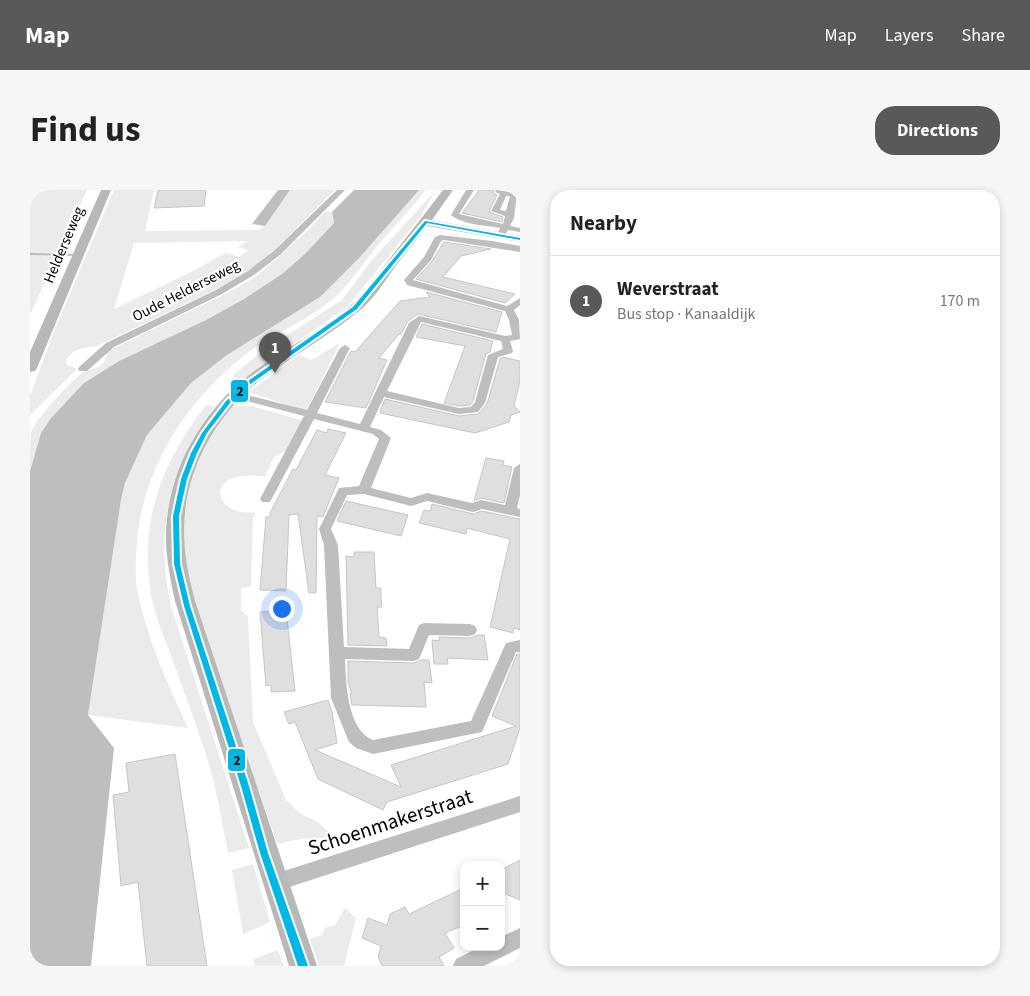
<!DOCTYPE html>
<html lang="en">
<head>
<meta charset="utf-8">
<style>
	body { margin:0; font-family:"Source Sans 3",sans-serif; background:#f6f6f6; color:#222 }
	.controls { position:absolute; right:15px; bottom:15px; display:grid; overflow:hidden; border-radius:10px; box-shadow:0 2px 8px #0003 }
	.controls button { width:45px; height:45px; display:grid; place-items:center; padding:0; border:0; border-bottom:1px solid #e0e0e0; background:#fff; color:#222; font:25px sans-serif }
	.you { position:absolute; left:251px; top:418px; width:18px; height:18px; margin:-12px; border:4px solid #fff; border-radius:50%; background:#1a73e8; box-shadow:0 0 0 8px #1a73e833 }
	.badge { display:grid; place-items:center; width:32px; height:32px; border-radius:50%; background:#595959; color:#fff; font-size:16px; font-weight:700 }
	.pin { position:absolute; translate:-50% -41px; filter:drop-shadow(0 1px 2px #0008) }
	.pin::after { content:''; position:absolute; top:26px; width:18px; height:15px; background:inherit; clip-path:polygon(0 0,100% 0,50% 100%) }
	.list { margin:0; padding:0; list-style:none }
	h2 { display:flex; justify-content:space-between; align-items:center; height:65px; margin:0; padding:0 20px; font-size:21px }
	h2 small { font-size:16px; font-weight:400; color:#767676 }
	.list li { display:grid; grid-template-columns:32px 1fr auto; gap:15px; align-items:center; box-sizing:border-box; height:90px; padding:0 20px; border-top:1px solid #e0e0e0 }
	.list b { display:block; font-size:19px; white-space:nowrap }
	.list p { margin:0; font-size:16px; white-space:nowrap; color:#767676 }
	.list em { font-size:16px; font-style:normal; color:#767676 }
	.map { position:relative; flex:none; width:490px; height:776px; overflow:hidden; border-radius:20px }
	header { display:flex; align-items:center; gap:30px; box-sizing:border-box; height:70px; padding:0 25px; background:#595959; color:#fff }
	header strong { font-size:24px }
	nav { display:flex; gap:28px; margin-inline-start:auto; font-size:18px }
	.intro { display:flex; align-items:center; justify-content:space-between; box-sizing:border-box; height:120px; padding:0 30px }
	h1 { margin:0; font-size:35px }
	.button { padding:12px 22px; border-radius:20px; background:#595959; color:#fff; font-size:18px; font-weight:700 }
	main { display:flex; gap:30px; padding:0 30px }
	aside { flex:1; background:#fff; border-radius:20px; box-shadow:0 2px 8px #0003 }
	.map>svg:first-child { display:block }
	.green { fill:#ebebeb; fill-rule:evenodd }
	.water { fill:#bebebe }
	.building { fill:#dfdfdf; stroke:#c6c6c6 }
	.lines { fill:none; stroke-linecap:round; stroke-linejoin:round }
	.lane { fill:#bebebe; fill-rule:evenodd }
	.street { fill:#bebebe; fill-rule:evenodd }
	.secondary { fill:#b8b8b8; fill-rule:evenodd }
	.bus-1-casing { stroke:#fff; stroke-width:4 }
	.bus-1 { fill:#00b8e6; fill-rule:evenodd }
	.labels { text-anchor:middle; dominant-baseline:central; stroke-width:4.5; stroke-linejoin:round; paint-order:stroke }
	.far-street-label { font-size:15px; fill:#000; stroke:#fff }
	.near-street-label { font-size:21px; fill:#000; stroke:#fff }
	.line-badge { stroke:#fff; stroke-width:2 }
	.pale-badge-label { font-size:14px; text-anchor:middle; font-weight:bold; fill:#111 }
</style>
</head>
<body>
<header>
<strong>Map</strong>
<nav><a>Map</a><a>Layers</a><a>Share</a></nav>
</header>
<div class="intro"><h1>Find us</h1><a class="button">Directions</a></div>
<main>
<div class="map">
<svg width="490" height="776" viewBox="0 0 490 776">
	<rect width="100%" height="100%" fill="#fff"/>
	<path class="green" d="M 0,0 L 57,0 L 0,125 Z
		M 84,0 L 124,0 L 115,41 L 228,40 L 235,36 L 260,0 L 305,0 L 247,58 L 221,79 L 191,97 L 67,156 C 56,158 40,158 36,172 L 37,175 L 47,179 L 0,225 L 0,206 L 24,141 ZM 218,51 L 208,57 L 218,60 L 210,67 L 196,63 L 157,84 L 84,119 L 104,53 Z
		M 389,0 L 396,0 C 381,19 364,36 349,54 C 334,72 321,93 303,109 C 275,133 238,145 211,168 C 154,215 114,277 107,351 C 106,368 104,386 108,404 C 118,451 138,495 158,538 L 58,525 L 91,310 L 95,293 L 117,245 L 161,193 L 197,165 L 290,107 Z
		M 406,0 L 391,26 L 317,117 L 206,194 L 204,184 L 234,160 L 312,110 L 342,70 Z
		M 296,21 L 302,22 L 304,33 L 275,64 L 252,84 L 214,109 L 176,130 L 89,171 L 54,193 L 21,228 L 11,243 L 0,281 C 0,270 0,253 1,242 C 5,230 43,188 55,181 C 57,180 60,180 62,179 C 74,177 75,171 78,161 L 205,99 L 228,85 L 275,43 Z
		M 310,153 L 276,221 L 219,202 L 269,165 L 281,170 Z
		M 176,215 L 184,217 C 139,278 124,341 141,416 L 219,658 L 198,663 C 191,626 185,588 172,553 C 162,523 151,493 140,463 C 131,440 121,415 119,390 C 112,321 135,269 176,215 Z
		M 206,216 L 221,216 L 274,231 L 259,259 L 244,267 L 235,286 C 224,286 211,284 200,289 C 185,296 189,313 202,319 C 209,323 218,322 226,323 L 223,328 L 221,396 L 211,398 L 211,420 L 218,427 L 223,532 L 256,610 L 271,624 L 288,632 L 306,649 C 285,647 269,648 249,654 L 246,650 L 162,412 L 152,346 L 159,296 L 165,276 L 177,247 L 199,218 Z
		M 223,674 L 240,732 L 213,744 L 202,680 Z
		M 315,718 L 326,728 L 314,776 L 289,776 L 280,749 L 292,745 L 295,738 L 305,735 Z
		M 248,760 L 254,776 L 225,776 L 223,769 Z"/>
	<path class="water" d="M 248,0 L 260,0 L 235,36 L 222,34 Z
		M 324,0 L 389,0 L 330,67 L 290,107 L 197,165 L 161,193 L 117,245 L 95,293 L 91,310 L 58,525 L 84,558 L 61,776 L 0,776 L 0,281 L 11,243 L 21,228 L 54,193 L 89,171 L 176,130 L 214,109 L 252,84 L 275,64 L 304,33 L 302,22 Z"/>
	<path class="building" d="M 128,0 L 176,0 L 174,16 L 124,18 Z
		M 449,0 L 464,0 L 463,3 L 467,5 L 459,22 L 473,27 L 472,32 L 432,23 Z
		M 414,52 L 461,59 L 431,66 L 413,87 L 485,104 L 475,113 L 386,89 L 402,71 Z
		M 396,102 L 472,122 L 466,142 L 388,124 L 378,131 L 371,144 L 369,144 L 349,168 L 357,170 L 336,218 L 295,212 L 321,161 L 325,162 L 370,111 L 400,107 Z
		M 392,134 L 463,151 L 460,162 L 456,164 L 443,211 L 440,215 L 429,216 L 414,213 L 435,156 L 386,147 Z
		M 473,167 L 490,171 L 490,191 L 484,216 L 490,222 L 481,225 L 479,232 L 445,243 L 350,223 L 351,221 L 350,221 L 355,209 L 429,226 L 448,224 L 457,214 L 470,169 Z
		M 298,239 L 316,243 L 295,285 L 309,288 L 293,327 L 287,326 L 286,403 L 279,403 L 268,324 L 259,325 L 256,401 L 230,400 L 236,327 L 240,327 L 240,323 L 263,279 L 266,280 L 287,240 L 297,243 Z
		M 456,268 L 474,271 L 473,275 L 482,277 L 474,313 L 451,308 L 444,311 Z
		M 316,311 L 378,325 L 371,346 L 307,331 Z
		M 402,314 L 443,324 L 452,321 L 490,329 L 490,440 L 484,438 L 483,443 L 460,437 L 480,349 L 437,338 L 436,344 L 389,333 L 394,320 L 400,321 Z
		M 324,362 L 344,362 L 346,398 L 351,398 L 351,408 L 352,417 L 347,417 L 349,447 L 356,448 L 357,456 L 318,455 L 316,366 L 324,367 Z
		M 256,420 L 265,501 L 241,502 L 241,495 L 236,496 L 230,422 Z
		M 448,445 L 454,445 L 458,470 L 417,468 L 418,474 L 404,474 L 402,450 L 409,451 L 409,447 L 440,448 Z
		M 487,464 L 490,464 L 490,538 L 478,574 L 357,612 L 353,620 L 288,589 L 265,532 L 259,534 L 254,522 L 298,510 L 302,522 L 307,553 L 285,560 L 371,597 L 361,575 L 486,536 L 462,526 Z
		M 391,470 L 399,470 L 402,493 L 394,492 L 396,517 L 322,515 L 320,503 L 322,503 L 318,493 L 318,471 L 384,473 Z
		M 145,564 L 177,776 L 117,776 L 108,692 L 91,696 L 83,605 L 99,602 L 96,573 Z
		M 490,670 L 490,710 L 471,702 L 471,680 Z
		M 434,698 L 434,735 L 415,743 L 424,758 L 409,767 L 414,776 L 352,776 L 348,767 L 351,756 L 332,748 L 338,728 L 357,735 L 360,724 L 375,717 L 379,724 Z"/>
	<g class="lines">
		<path class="lane" d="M 0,63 L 47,64 L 49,65 L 47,66 L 0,65 Z"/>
		<path class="street" d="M 307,0 L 315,0 L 251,64 L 224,85 L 192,104 L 84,157 L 57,181 L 49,181 L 48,179 L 49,177 L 76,153 L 186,100 L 218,81 L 245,60 Z
			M 436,0 L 444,0 L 429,24 L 473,34 L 475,26 L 461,21 L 470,4 L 465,2 L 466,0 L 487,3 L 484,28 L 480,36 L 490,38 L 490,42 L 478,40 L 474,47 L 471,47 L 467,45 L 470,38 C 455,35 433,35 421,25 ZM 476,6 L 480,6 L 476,21 L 470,20 Z
			M 410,45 L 462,51 L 490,56 L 490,62 L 414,50 L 411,51 L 401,70 L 383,90 L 477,116 L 490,108 L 490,115 L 484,120 L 489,130 L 490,149 L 480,151 L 483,161 L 482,163 L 468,167 L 455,213 L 448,222 L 429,224 L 354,207 L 340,237 L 351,240 L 361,248 L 341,298 L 381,308 L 397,303 L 442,313 L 451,310 L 475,315 L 484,278 L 490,274 L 490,305 L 487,318 L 490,319 L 490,327 L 452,319 L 443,322 L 397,311 L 381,316 L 334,304 L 317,305 L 301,339 L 308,355 L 314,457 L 379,459 L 389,435 L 394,433 L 440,434 L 445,436 L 447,440 L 445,444 L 440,446 L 399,445 L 389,469 L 384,471 L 315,469 C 316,492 317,540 343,550 L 441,531 L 476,453 L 490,450 L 490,462 L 486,462 L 452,542 L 343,564 L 326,558 L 319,552 L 301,508 L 294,355 L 289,339 L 309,298 L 329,296 L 349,249 L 343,244 L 284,229 L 240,312 L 232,312 L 230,309 L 274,226 L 201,207 L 200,205 L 205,202 L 277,220 L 310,158 L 315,155 L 320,158 L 287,223 L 330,234 L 379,133 L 389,126 L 475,146 L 482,145 L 479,130 L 475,121 L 377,95 L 374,90 L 394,67 L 405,47 ZM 391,132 L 471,151 L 473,159 L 458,165 L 445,212 L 441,217 L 429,218 L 357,201 Z
			M 490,606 L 490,622 L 244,702 L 237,700 L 235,693 L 237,686 L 244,684 Z
			M 490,738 L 490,758 L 454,776 L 423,776 L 426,769 L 450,757 L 471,757 L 471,747 Z"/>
		<path class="secondary" d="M 71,0 L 81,0 L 7,178 L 5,181 L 0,182 L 0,162 Z
			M 413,0 L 423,0 L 402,30 L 490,46 L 490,52 L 397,36 C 385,52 372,67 360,84 C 351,97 342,111 329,121 C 299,146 264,165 233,188 C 186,224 154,280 154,341 C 154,365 159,388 165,411 L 287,776 L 259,776 L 145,411 C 140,388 135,364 136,340 C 139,278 173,219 223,182 C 254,159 290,141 320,116 C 334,104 344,89 355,75 C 374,50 394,25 413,0 Z"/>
		<defs>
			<path id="bus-1" d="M 395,31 L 490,48 L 490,50 L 397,33 L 327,119 L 222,193 L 200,213 L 177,243 L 167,263 L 157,289 L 149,326 L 150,374 L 160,416 L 219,596 L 238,663 L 278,776 L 268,776 L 230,663 L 211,596 L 154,416 L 144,374 L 143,326 L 151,289 L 161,263 L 172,243 L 196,211 L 218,191 L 323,117 Z"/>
		</defs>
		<use href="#bus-1" class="bus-1-casing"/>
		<use href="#bus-1" class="bus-1"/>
	</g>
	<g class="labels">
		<g class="far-street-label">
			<text transform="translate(34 55) rotate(-67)">Helderseweg</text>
			<text transform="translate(156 101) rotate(-27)">Oude Helderseweg</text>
		</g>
		<g class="near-street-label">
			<text transform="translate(360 632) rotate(-18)">Schoenmakerstraat</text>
		</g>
	</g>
	<g class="line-badge">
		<rect x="200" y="189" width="19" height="24" rx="5" fill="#00b8e6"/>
		<rect x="197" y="558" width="19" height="24" rx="5" fill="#00b8e6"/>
	</g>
	<g class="pale-badge-label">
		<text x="210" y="206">2</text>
		<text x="207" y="575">2</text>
	</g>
</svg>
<div class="controls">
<button>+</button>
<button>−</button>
</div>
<div class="you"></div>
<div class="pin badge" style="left:245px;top:183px">1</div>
</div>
<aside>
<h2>Nearby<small></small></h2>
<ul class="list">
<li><span class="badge">1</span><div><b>Weverstraat</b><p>Bus stop · Kanaaldijk</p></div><em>170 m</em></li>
</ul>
</aside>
</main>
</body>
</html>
